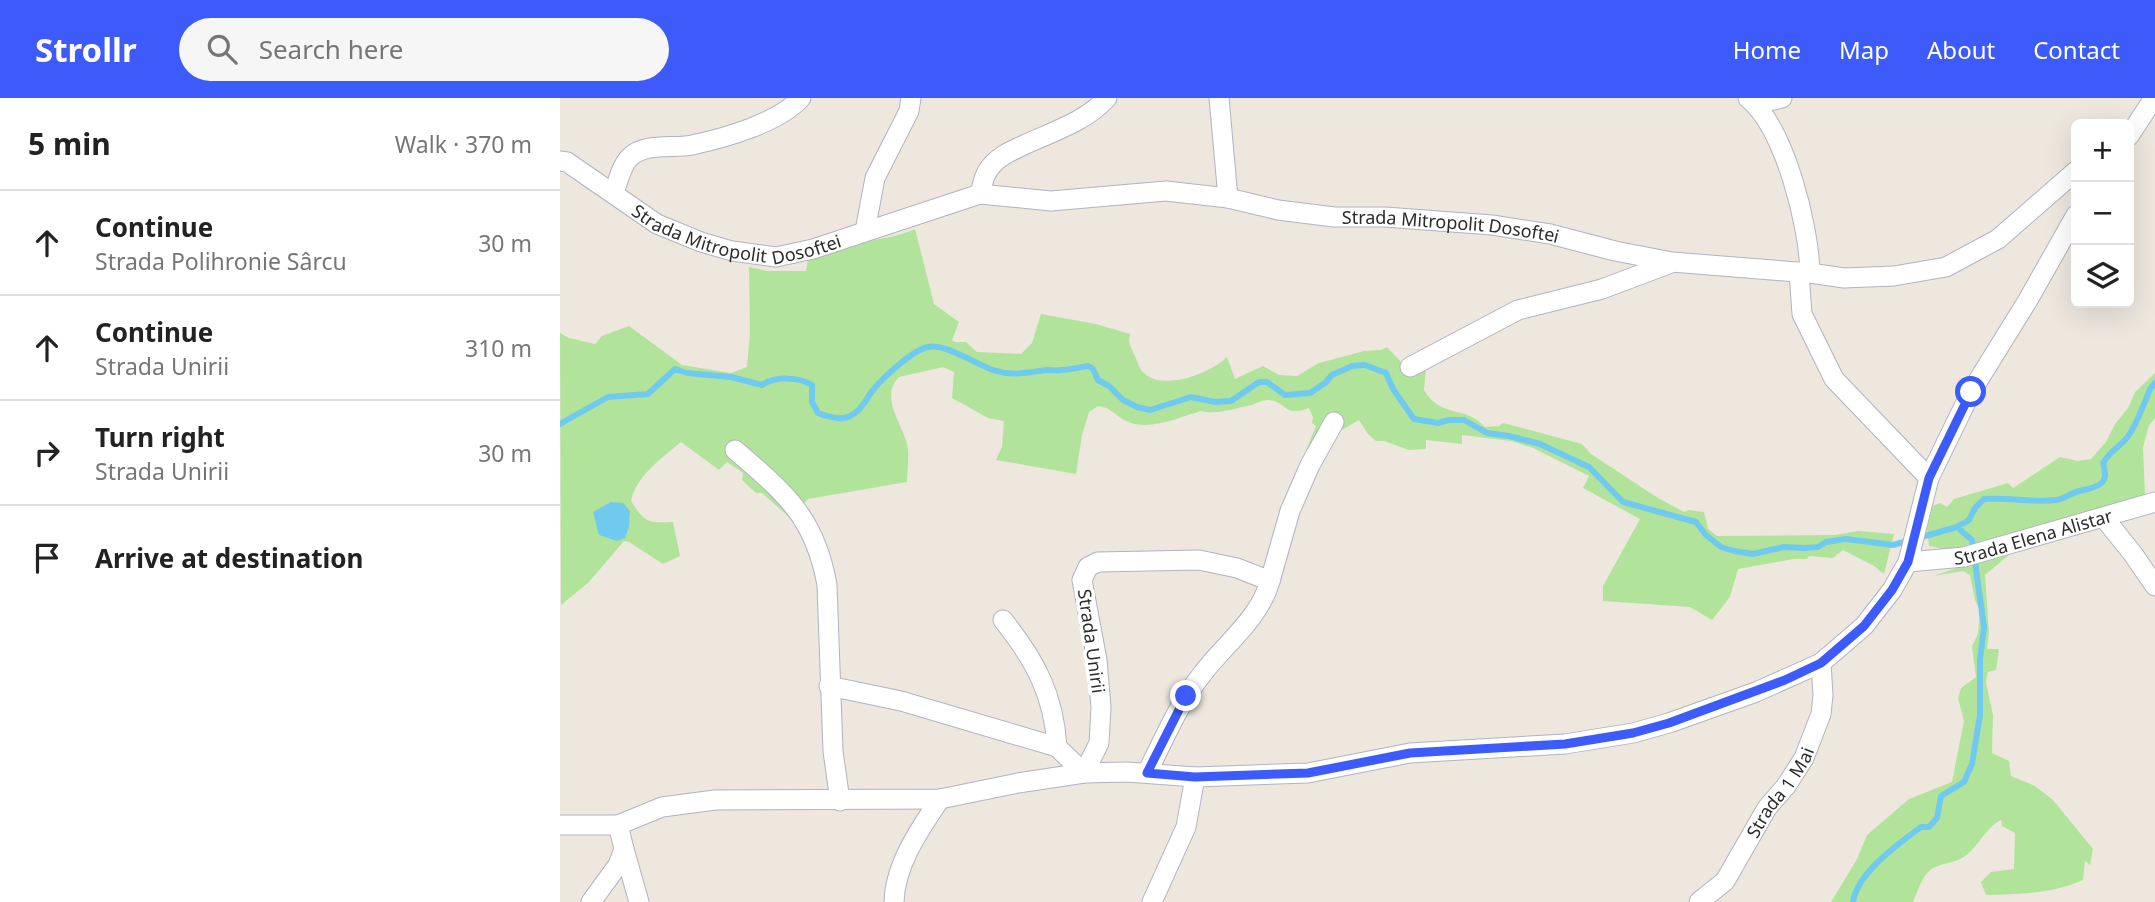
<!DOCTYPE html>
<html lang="en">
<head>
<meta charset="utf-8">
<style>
	body { margin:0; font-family:"Noto Sans",sans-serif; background:#f6f6f6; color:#222 }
	.controls { position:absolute; right:21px; top:21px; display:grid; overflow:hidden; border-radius:10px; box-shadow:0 7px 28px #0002 }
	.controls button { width:63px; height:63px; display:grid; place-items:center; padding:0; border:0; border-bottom:2px solid #e0e0e0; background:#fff; color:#222; font:35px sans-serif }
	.stop { position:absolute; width:21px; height:21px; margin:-16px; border:5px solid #3d5bfb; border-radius:50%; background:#fff }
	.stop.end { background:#3d5bfb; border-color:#fff; box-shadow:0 2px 7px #0008 }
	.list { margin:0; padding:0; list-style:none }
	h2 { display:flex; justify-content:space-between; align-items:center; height:91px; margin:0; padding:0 28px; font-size:30px }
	h2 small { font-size:23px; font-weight:400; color:#767676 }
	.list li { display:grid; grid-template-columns:46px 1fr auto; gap:21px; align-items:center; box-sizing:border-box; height:105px; padding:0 28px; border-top:2px solid #e0e0e0 }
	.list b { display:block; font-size:26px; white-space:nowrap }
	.list p { margin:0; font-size:23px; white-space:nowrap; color:#767676 }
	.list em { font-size:23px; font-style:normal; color:#767676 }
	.icon { flex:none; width:38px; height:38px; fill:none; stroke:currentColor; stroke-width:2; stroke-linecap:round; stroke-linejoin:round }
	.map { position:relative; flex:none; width:1595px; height:804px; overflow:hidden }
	header { display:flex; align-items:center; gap:42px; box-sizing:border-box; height:98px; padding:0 35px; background:#3d5bfb; color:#fff }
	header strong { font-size:33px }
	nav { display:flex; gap:38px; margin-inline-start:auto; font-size:24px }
	.search { width:490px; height:63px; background:#f6f6f6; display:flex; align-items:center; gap:18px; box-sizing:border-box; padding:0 24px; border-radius:38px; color:#767676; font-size:26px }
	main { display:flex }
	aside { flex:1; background:#fff }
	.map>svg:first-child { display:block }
	.green { fill:#b1e49a }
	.water { fill:#70caef }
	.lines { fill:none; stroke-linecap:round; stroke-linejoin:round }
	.stream { stroke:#70caef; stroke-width:6 }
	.street-casing { stroke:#b1b3bf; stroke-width:21 }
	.street { stroke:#fff; stroke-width:19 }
	.route { stroke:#3d5bfb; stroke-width:9 }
	.labels { text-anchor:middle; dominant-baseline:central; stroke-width:7; stroke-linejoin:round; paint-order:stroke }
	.street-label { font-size:18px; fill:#2b2b2b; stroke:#fff }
</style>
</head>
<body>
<header>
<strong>Strollr</strong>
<div class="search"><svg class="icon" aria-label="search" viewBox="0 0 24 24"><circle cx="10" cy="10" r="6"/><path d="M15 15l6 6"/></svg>Search here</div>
<nav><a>Home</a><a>Map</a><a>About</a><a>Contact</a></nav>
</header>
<main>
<aside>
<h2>5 min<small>Walk · 370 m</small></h2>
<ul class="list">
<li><svg class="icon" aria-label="ahead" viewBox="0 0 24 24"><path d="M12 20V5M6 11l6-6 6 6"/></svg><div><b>Continue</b><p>Strada Polihronie Sârcu</p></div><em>30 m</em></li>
<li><svg class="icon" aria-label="ahead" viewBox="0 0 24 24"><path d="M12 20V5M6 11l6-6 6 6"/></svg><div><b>Continue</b><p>Strada Unirii</p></div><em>310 m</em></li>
<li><svg class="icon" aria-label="right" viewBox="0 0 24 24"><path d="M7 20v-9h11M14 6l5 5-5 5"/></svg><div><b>Turn right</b><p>Strada Unirii</p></div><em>30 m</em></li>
<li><svg class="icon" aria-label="arrive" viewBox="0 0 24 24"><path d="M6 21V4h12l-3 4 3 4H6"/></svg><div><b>Arrive at destination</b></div></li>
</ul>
</aside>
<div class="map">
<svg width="1595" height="804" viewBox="0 0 1595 804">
	<rect width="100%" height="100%" fill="#ede7de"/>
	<path class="green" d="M 355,131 L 374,206 L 399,224 L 392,242 L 395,244 L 406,244 L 417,254 L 461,256 L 472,245 L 481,216 L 536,226 L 570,236 C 568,245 570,247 574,256 C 578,263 578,271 585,276 C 605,293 651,275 667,259 L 675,281 L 703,268 L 719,277 L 737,278 L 759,265 L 804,253 L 821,252 L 827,249 L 841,264 L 852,260 L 866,271 L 864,292 C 881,321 906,307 925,329 L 939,328 L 943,325 L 1022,346 L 1031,356 L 1098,400 L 1124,414 L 1129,412 L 1144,414 L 1148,431 L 1157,438 L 1275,437 L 1298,433 L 1334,436 L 1324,476 L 1314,468 L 1283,452 L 1273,460 L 1249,458 L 1247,461 L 1234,461 L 1178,471 L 1170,499 L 1152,522 L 1130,509 L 1043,503 L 1043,488 L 1080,421 L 1023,390 L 1029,378 L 973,350 L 951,343 L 902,337 L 902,346 L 866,342 L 866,351 L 849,352 L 824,343 L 816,343 L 808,336 L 799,322 L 773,337 L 738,372 L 756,328 L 752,325 L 753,319 L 749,310 C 724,320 728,304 708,302 C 704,302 696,305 692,307 C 677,310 656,317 641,313 C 620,319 588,334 566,323 C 556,318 550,309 538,308 L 529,314 L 522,337 L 516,376 L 436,362 L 442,349 L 444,323 L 428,320 L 392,300 L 394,274 L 383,269 L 339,279 C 318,300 345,328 348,351 C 349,362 347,373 347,384 L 248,401 L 230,420 L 202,395 L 196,395 L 182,382 L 183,375 L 167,364 L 159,372 L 121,344 C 102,360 76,378 71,403 C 85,425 88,425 113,424 L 120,458 L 103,466 L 69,444 L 64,443 L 29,484 L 1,507 L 0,235 L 9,240 L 35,246 L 42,238 L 69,228 L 122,267 L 171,275 L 187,269 L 190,234 L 189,169 L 208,173 L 246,173 L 248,162 C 266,156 283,149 302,145 C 320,140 338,139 355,131 Z
		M 1595,275 L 1595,320 L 1589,327 L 1583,349 L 1585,398 L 1393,453 L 1369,448 L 1367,430 L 1373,408 L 1380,405 L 1387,409 L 1394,401 L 1448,385 L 1453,390 L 1500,359 L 1518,363 L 1531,361 L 1546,344 L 1555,326 L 1568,310 L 1575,294 Z
		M 1443,453 L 1449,457 L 1425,477 L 1429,535 L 1427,551 L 1439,551 L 1436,572 L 1428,574 L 1426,584 L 1433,617 L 1432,655 L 1449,663 L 1451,678 L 1475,688 L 1493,702 L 1533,751 L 1530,767 L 1525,763 L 1523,782 C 1492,796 1459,796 1426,797 L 1421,784 L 1431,774 L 1454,771 L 1455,735 L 1442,728 L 1441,722 C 1424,730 1416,755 1398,762 C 1388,766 1376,766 1368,774 C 1361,781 1357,795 1353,804 L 1271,804 L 1297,761 L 1307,737 L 1349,701 L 1392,684 L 1404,623 L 1398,600 L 1401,590 L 1416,579 L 1412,548 L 1418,536 L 1420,512 L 1415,502 L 1410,477 L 1403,473 L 1374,478 Z"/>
	<path class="water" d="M 51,404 L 63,405 L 70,413 L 69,429 L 65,440 L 57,443 L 39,437 L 33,414 Z"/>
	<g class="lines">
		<path class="stream" d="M 0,326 L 48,299 L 88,296 L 115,271 L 127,275 L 171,279 L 202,287 C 215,278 239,279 252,287 L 252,304 L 258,315 C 286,326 296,320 310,296 C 319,283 352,252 368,249 C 385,245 415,266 433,272 C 450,278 463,275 480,273 C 487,271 494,273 501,272 C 510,272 519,269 528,268 L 533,271 L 538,282 L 549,288 L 563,302 L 577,309 L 590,312 L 631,299 L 655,304 L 671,303 L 699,284 L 707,284 L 725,297 L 750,295 L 765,285 L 772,277 L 792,268 L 805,267 L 826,275 L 833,291 L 854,321 L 878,325 L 889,322 L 904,322 L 927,335 L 949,338 L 980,346 L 1029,369 L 1063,404 L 1136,424 L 1146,437 L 1161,449 L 1174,453 L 1193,456 L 1224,449 L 1244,450 L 1258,449 L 1266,444 L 1286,441 L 1333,447 L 1397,429 L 1409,422 L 1415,410 L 1424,401 C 1448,399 1472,405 1496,402 C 1504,401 1509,396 1516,394 C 1535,389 1551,389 1543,365 C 1549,353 1562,348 1569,337 C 1578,323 1584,306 1590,291 L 1595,285
			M 1293,804 C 1297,775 1338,746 1361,729 L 1369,729 L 1377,720 L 1381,698 L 1404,684 L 1412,666 L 1420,617 L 1420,562 L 1424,529 L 1412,442 L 1397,429"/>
		<defs>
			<g id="street">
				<path d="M 659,0 L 668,100"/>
				<path d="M 1188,0 C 1225,30 1249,128 1250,175"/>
				<path d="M 1196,6 L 1222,0"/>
				<path d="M 1569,38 L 1594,0"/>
				<path id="s1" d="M 0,63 L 7,64 L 97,126 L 141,144 L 172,153 L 216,159 L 253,151 L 420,96 C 423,85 424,75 433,66 C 442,56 454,52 466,46 C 495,33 526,23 547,0"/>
				<path d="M 54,95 C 58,83 61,69 69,60 C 84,44 113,51 132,47 C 165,40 218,25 241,0"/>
				<path id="s2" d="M 420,96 L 491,103 L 606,93 L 668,100 L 718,112 L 774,119 L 825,119 L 932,127 L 990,136 L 1055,153 L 1112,164 L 1250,175 L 1284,180 L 1334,178 L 1386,169 L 1438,141 L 1516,73"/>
				<path d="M 305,133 L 315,80 L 349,13 L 351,0"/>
				<path d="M 850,269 L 958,212 L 1042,191 L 1111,165"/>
				<path d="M 175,352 C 225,395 255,419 267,487 L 273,653 L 280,703"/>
				<path d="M 1369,380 L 1411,294 L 1468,202 L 1516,117"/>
				<path d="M 1544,420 L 1573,456 L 1595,488"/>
				<path id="s3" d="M 1348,464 L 1404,459 L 1595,404"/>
				<path d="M 443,522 C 475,562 494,597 497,649"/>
				<path d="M 269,588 L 341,603 L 497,649 L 524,675 L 539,645 L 541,609 L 537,562 L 522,482 L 528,469 L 538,464 L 639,462 L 677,470 L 710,483 L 730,413 L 750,367 L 774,324"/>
				<path d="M 587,675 C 604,641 619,605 643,575 C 666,545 700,520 710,483"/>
				<path d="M 0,727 L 58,727 L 102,709 L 155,702 L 380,701 L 458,685 L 524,675 L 567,674 L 635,679 L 748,675 L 850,655 L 1005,646 L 1073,635 L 1109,625 L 1196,594 L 1261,565 L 1304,528 L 1332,492 L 1348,464 L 1369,380 L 1274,281 L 1242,216 L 1239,174"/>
				<path d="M 64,751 L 79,804"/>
				<path d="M 31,804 L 58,767 L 64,751 L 58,727"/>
				<path d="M 334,804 C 335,766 360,731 380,701"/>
				<path d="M 592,804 L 626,729 L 635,679"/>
				<path id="s4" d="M 1139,804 L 1165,783 L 1207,710 L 1226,688 L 1244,660 L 1261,616 L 1263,597 L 1261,565"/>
			</g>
		</defs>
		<use href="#street" class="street-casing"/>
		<use href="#street" class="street"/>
	</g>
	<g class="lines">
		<path class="route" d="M 626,598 L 587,675 L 635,679 L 748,675 L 850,655 L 1005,646 L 1073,635 L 1109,625 L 1225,582 L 1261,565 L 1304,528 L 1332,492 L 1348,464 L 1369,380 L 1411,294"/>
	</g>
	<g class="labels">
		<g class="street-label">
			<text stroke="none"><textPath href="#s1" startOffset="198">Strada Mitropolit Dosoftei</textPath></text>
			<text stroke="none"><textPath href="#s2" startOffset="474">Strada Mitropolit Dosoftei</textPath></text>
			<text stroke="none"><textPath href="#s3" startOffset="128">Strada Elena Alistar</textPath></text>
			<text transform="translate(532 543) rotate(82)">Strada Unirii</text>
			<text stroke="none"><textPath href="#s4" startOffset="138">Strada 1 Mai</textPath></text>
		</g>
	</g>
</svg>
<div class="controls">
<button>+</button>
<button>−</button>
<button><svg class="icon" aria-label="layers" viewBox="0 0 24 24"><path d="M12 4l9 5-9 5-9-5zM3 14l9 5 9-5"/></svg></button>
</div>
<div class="stop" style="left:1411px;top:294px"></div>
<div class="stop end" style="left:626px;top:598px"></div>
</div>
</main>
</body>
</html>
